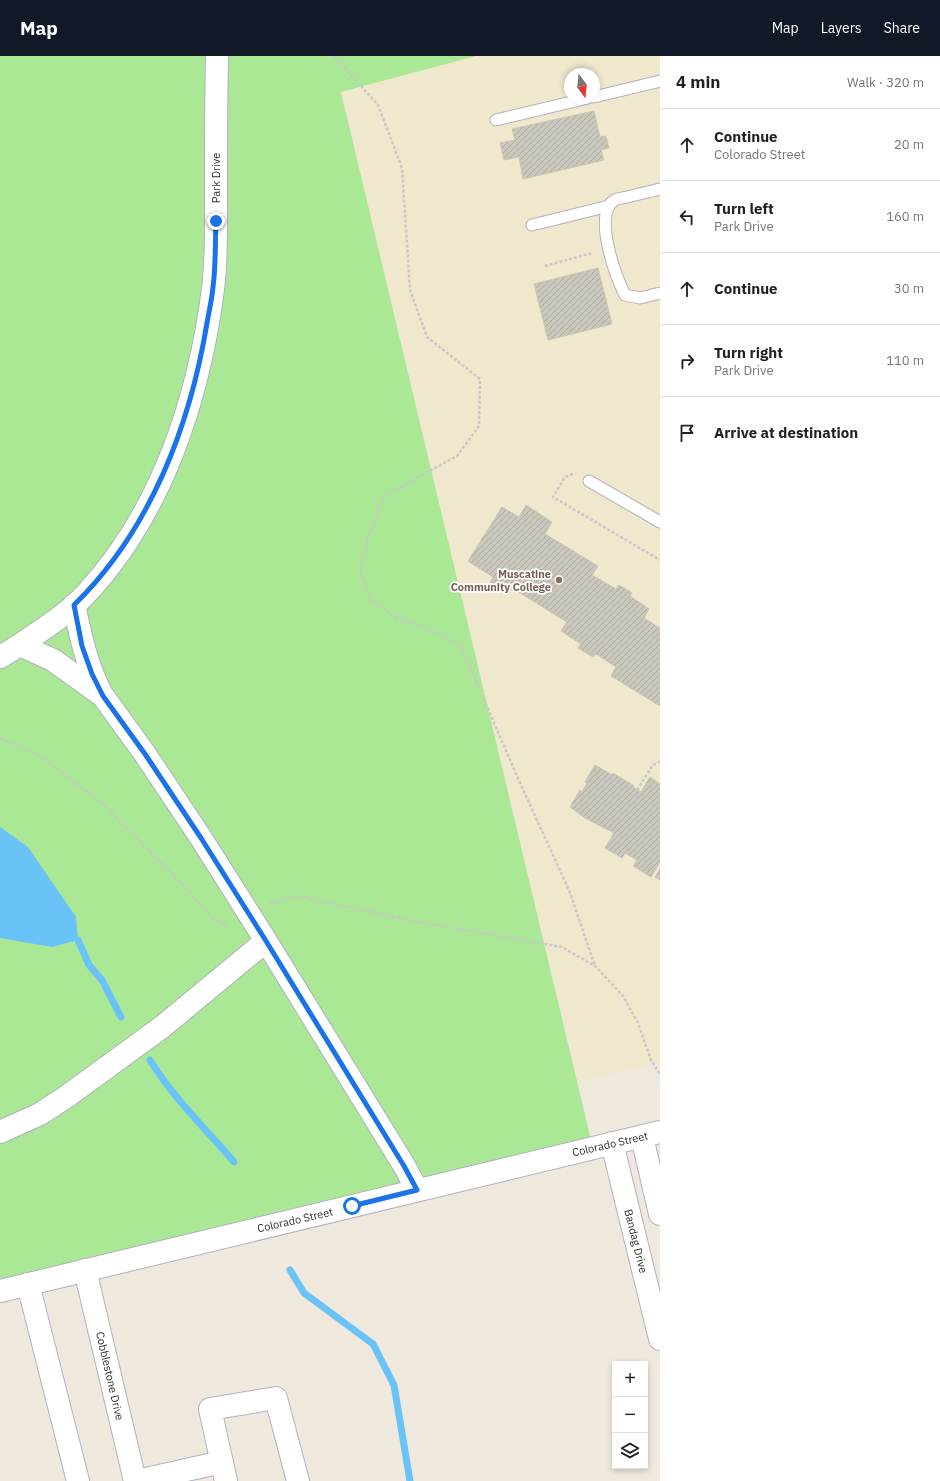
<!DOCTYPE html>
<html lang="en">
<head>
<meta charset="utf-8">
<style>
	body { margin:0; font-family:"IBM Plex Sans",sans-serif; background:#f2f2f2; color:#202124 }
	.controls { position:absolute; right:12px; bottom:12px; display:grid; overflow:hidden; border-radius:0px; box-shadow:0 2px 6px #0003 }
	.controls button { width:36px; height:36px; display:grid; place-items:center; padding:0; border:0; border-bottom:1px solid #e0e0e0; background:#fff; color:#202124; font:20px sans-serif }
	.compass { position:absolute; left:564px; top:12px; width:36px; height:36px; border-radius:50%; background:#fff; box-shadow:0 2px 6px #0003; rotate:165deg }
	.stop { position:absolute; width:12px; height:12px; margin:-9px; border:3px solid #1a73e8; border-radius:50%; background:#fff }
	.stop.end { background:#1a73e8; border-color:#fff; box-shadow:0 1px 4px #0008 }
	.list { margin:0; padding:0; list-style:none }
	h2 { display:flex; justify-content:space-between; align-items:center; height:52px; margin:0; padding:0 16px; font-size:17px }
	h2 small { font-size:13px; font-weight:400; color:#757577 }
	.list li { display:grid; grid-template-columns:26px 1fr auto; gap:12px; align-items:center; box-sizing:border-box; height:72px; padding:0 16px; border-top:1px solid #e0e0e0 }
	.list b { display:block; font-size:15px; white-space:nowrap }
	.list p { margin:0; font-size:13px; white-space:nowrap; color:#757577 }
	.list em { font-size:13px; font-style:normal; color:#757577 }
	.icon { flex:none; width:22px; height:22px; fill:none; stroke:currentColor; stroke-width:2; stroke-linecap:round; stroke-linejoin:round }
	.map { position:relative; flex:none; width:660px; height:1425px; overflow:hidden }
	header { display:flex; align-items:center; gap:24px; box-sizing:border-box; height:56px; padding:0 20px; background:#111827; color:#fff }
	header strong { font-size:19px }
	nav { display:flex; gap:22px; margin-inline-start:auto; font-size:14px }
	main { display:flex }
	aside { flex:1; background:#fff }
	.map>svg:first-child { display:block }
	.education { fill:#f0e8cc; fill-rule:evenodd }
	.park { fill:#aae896 }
	.water { fill:#6ac3f6 }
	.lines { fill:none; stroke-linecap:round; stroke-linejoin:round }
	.stream { stroke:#6ac3f6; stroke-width:7 }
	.building { fill:url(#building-hatch); stroke:#cac5b6 }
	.service-casing { stroke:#b1b2c0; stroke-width:13 }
	.minor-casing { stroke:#b1b2c0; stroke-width:24 }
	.tertiary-casing { stroke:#b1b2c0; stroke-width:24 }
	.path { stroke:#c8c8c8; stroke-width:2.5; stroke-dasharray:3 2; stroke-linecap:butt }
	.service { stroke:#fff; stroke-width:11 }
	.minor { stroke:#fff; stroke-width:22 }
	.tertiary { stroke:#fff; stroke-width:22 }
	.route { stroke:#1a73e8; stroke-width:5 }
	.education-dot { fill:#8d6e63; stroke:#fff; stroke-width:1.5 }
	.labels { text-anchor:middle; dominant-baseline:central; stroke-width:3.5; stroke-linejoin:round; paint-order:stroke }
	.street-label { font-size:11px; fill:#2c2c2c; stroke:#fff }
	.education-label { font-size:11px; font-weight:bold; fill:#785e54; stroke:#fff; text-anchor:end }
</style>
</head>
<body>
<header>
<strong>Map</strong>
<nav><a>Map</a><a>Layers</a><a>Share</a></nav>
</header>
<main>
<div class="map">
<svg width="660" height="1425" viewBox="0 0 660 1425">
	<defs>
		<pattern id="building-hatch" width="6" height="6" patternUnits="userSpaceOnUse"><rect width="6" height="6" fill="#c9c6bb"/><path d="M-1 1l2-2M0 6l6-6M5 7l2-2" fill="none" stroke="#adaaa1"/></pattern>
	</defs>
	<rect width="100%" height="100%" fill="#eee8dd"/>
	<path class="education" d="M 476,0 L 660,0 L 660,1006 L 578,1026 L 341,36 ZM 570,18 L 594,18 L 594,42 L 570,42 Z"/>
	<path class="park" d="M 0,0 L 476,0 L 341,36 L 592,1088 L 0,1235 Z"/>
	<path class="water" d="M 0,771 L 28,791 L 76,861 L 78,884 L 52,891 L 0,882 Z"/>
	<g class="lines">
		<path class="stream" d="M 78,884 L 89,909 L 102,924 L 121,961
			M 150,1004 C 173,1042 206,1073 234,1106
			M 290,1214 L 304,1237 L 373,1288 L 394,1329 L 410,1425"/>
	</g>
	<path class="building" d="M 594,55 L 600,81 L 606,80 L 609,92 L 601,94 L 604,104 L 523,123 L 519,101 L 504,104 L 500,87 L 515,84 L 512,73 Z
		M 598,212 L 612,268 L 548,284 L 534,228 Z
		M 526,449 L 552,466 L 545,478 L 598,510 L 592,519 L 616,533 L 619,529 L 632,537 L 630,540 L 649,553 L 644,562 L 660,572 L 660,650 L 611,620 L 616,611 L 596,598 L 593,601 L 578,592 L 581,588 L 561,575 L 567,566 L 512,532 L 508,538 L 490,526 L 493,521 L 468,505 L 502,451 L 519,461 Z
		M 595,709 L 612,719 L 613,717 L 634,730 L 633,731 L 641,736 L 650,721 L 660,728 L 660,806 L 651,821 L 633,810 L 637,804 L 625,797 L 622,802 L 605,792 L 614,777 L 585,762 L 570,751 L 580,734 L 582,736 L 587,727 L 585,726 Z
		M 660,813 L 660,824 L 655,821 Z"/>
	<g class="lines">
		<defs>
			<path id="service" d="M 594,41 L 660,25
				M 496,64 L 588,42
				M 660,133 C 649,136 638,138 627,141 C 624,142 618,142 615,144 C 592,157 616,221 625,239 L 640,242 L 660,237
				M 532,169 L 609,150
				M 589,425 L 660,466"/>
			<path id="minor" d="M 74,549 C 81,582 86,606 101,637
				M 20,589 C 43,573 66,559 85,539 C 162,457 199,342 213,233 C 217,201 216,166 216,134 C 216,90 216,45 217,0
				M 0,601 L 20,589 L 53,604 L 103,640 L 145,698 L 201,782 L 266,885 L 405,1111 L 417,1134
				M 0,1076 L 40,1058 L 66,1041 L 162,971 L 266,885
				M 642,1081 L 660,1158
				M 612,1087 L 660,1283
				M 85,1214 L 135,1425
				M 28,1228 L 78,1425
				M 137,1425 L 222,1406
				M 226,1425 L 210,1353 L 276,1342 L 298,1425"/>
			<path id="tertiary" d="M 0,1235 L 660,1076"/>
		</defs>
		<use href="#service" class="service-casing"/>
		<use href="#minor" class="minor-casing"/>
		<use href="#tertiary" class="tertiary-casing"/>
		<path class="path" d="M 334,0 L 378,49 L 402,112 L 410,234 L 427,281 L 480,323 L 479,370 L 457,400 L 384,440 L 369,479 L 360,516 L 371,544 L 397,562 L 428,573 L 460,588 L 520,727 L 569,834 L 595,910
			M 545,210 L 592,197
			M 573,418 L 565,421 L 553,441 L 660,504
			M 0,682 L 40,700 L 103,748 L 186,832 L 213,863 L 227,869
			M 637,734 L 652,710 L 660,705
			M 270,847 L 298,840 L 413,865 L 562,891 L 595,910 L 623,940 L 638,967 L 651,1004 L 660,1018"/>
		<use href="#service" class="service"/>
		<use href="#minor" class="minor"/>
		<use href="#tertiary" class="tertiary"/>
	</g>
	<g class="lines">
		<path class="route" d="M 216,165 C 215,187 216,209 213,231 C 212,243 209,255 207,267 C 190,370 150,475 74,549 L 82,590 L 92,618 L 103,640 L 145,698 L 201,782 L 266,885 L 404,1110 L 417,1134 L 352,1150"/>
	</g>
	<circle class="education-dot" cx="559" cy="524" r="4"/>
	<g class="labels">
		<g class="street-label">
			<text transform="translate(216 122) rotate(-90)">Park Drive</text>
			<text transform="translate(610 1088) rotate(-13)">Colorado Street</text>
			<text transform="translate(295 1164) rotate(-13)">Colorado Street</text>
			<text transform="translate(636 1185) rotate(76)">Bandag Drive</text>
			<text transform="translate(110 1320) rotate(77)">Cobblestone Drive</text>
		</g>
		<g class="education-label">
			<text x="551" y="518">Muscatine<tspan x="551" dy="13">Community College</tspan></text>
		</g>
	</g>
</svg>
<div class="controls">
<button>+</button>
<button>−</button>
<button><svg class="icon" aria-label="layers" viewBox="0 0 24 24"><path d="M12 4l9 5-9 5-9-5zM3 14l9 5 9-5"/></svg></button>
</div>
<svg class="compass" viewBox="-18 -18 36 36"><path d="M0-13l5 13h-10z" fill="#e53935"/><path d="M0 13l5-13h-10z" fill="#757577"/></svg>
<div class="stop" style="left:352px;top:1150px"></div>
<div class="stop end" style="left:216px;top:165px"></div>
</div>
<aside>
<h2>4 min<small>Walk · 320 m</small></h2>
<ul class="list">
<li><svg class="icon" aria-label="ahead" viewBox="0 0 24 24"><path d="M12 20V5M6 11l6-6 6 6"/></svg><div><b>Continue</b><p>Colorado Street</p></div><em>20 m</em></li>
<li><svg class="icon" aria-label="left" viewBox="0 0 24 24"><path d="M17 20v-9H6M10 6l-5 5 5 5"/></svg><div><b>Turn left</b><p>Park Drive</p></div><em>160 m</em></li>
<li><svg class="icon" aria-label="ahead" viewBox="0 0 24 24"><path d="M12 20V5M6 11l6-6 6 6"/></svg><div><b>Continue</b></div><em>30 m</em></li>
<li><svg class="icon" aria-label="right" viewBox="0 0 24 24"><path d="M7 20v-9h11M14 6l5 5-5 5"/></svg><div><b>Turn right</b><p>Park Drive</p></div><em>110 m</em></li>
<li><svg class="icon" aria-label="arrive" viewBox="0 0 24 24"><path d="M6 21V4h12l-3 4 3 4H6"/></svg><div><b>Arrive at destination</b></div></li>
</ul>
</aside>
</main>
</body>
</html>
